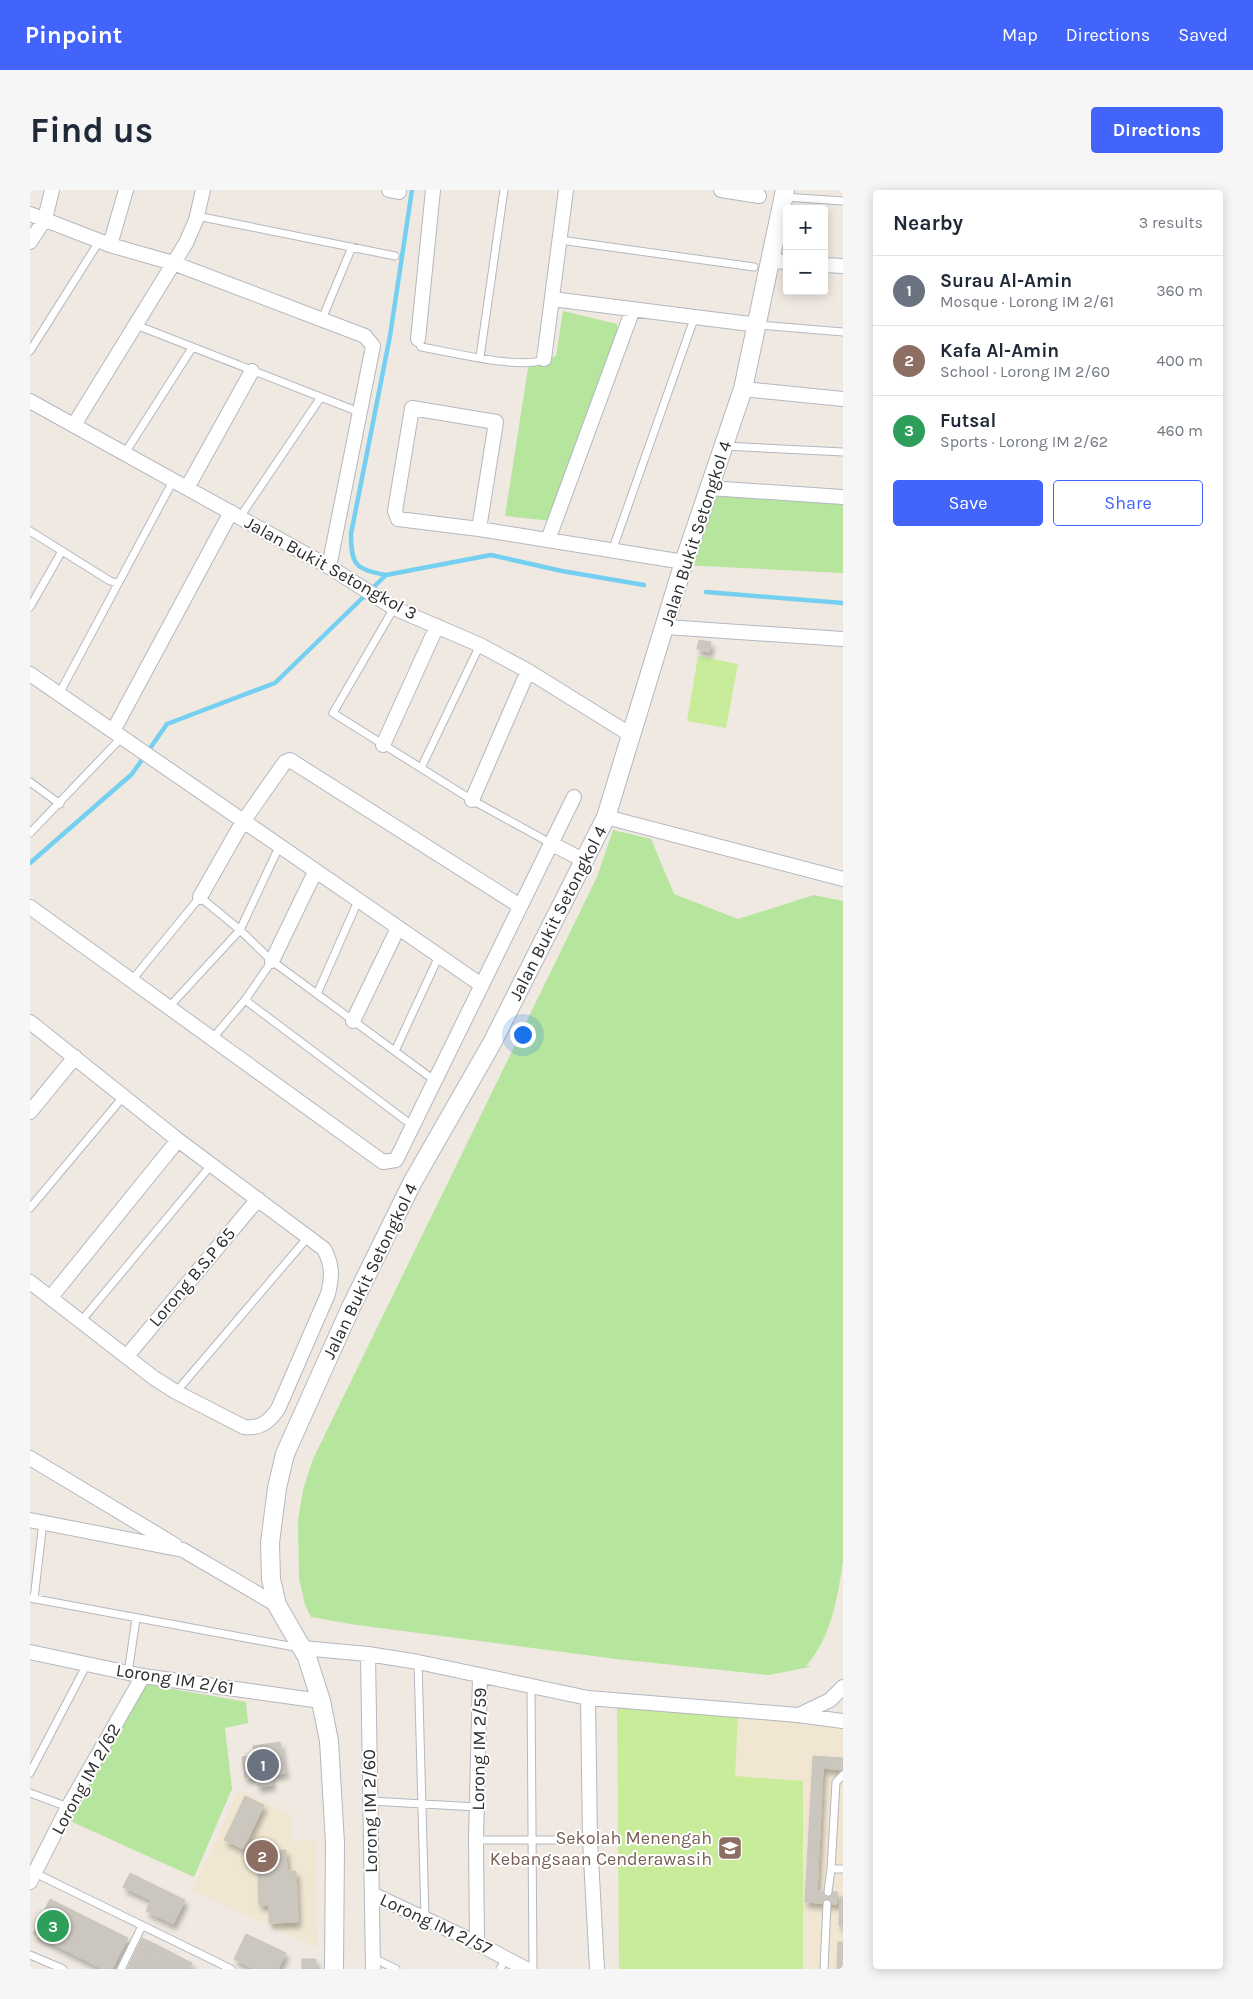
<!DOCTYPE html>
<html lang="en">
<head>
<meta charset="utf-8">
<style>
	body { margin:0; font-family:Karla,sans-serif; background:#f6f6f7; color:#1f2937 }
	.controls { position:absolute; right:15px; top:15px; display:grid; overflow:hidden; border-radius:5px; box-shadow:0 2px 12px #0003 }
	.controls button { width:45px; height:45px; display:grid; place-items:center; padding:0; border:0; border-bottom:1px solid #e0e1e3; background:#fff; color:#1f2937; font:25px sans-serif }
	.you { position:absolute; left:492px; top:844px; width:18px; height:18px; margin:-12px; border:4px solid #fff; border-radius:50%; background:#1a73e8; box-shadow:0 0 0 8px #1a73e833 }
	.badge { display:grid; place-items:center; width:32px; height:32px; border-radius:50%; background:#4264fb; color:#fff; font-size:16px; font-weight:700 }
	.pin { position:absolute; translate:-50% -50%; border:2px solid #fff; box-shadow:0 1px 5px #0006 }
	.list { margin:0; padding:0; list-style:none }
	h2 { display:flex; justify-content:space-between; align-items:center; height:65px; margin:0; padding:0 20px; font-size:21px }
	h2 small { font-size:16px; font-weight:400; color:#747a83 }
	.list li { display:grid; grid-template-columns:32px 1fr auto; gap:15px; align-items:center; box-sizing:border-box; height:70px; padding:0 20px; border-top:1px solid #e0e1e3 }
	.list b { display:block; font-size:19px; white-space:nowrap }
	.list p { margin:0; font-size:16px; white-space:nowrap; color:#747a83 }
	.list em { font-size:16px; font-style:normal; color:#747a83 }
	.actions { display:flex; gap:10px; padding:15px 20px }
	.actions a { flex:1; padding:11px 0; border:1px solid #4264fb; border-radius:5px; text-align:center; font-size:18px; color:#4264fb }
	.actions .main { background:#4264fb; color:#fff }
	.map { position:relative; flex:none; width:813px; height:1779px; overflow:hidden; border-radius:5px }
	header { display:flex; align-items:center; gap:30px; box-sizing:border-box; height:70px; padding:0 25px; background:#4264fb; color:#fff }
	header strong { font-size:24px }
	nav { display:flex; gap:28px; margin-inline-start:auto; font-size:18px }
	.intro { display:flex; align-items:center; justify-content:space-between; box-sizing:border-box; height:120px; padding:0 30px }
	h1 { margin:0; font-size:35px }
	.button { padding:12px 22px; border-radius:5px; background:#4264fb; color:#fff; font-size:18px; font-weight:700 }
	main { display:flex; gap:30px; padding:0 30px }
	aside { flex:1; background:#fff; border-radius:5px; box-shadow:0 2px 12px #0003 }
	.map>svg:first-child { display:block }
	.education { fill:#f0e6d1 }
	.green { fill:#b6e59e }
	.pitch { fill:#c9ec9a }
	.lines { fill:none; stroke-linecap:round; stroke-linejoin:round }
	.stream { stroke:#75cff0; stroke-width:4.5 }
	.building { fill:#cbc7bf; stroke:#cbc5ba; filter:url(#shadow) }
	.service-casing { stroke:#b4b7c1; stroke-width:9 }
	.minor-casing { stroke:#b4b7c1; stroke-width:16 }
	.tertiary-casing { stroke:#b4b7c1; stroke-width:20 }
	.service { stroke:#fff; stroke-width:7 }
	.minor { stroke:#fff; stroke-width:14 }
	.tertiary { stroke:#fff; stroke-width:18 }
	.labels { text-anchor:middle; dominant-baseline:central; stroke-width:4; stroke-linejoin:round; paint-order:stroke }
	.street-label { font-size:18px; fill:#2e2e2e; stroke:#fff }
	.education-label { font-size:18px; fill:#785e54; stroke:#fff; text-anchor:end }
</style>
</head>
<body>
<header>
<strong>Pinpoint</strong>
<nav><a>Map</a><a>Directions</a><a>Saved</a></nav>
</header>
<div class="intro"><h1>Find us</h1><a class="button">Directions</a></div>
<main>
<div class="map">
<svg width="813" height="1779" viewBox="0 0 813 1779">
	<defs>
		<filter id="shadow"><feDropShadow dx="3" dy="5.5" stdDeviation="2.5" flood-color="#0004"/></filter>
	</defs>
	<rect width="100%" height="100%" fill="#efe9e1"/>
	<path class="education" d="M 708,1525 L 775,1530 L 813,1537 L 813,1779 L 589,1779 Z
		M 209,1600 L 261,1625 L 262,1651 L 285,1651 L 288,1758 L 162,1700 Z"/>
	<path class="green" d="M 533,121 L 587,134 L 587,142 L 521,331 L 475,326 L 498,178 L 526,166 Z
		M 676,301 L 813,310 L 813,383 L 651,375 Z
		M 583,640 L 621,649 L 644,704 L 708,729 L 784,705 L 813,711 L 813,1372 C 807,1409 802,1446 776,1476 L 781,1476 L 779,1477 L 739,1485 L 586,1469 L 327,1435 L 281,1427 L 275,1415 L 269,1388 L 268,1330 L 273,1300 L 283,1269 L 567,687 Z
		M 115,1494 L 216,1512 L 218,1533 L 195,1538 L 202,1599 L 164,1687 L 40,1631 Z"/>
	<path class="pitch" d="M 668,466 L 708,474 L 696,538 L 657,531 Z
		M 587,1510 L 708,1525 L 705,1586 L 773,1591 L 773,1779 L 589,1779 Z"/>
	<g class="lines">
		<path class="stream" d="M 356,385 C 326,379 321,376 321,344 L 360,146 L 382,0
			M 676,402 L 813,413
			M 0,673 L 102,584 L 137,534 L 245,493 L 356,385 L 461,365 L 532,381 L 614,395"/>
	</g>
	<path class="building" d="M 669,450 L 681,452 L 679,462 L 667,459 Z
		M 250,1552 L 255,1583 L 241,1585 L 242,1595 L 228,1597 L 226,1587 L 215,1588 L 212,1567 L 224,1565 L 223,1556 Z
		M 783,1566 L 813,1568 L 813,1580 L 793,1578 L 787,1701 L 808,1702 L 807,1714 L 775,1712 Z
		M 215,1606 L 234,1615 L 213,1659 L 194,1650 Z
		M 256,1660 L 257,1681 L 266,1681 L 268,1732 L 239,1733 L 239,1715 L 229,1715 L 227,1661 Z
		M 100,1683 L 155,1710 L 143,1734 L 116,1721 L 121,1710 L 93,1697 Z
		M 810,1707 L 813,1707 L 813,1736 L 809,1736 Z
		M 20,1709 L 98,1748 L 82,1779 L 73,1779 L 3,1744 Z
		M 216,1744 L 256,1763 L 248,1779 L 224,1779 L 204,1769 Z
		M 112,1748 L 125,1754 L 113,1779 L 97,1779 Z
		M 808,1752 L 813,1752 L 813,1779 L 807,1779 Z
		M 125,1754 L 137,1760 L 128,1779 L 113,1779 Z
		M 137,1760 L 150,1767 L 144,1779 L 128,1779 Z
		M 150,1767 L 162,1773 L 159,1779 L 144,1779 Z
		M 272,1769 L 286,1769 L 286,1779 L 272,1779 Z"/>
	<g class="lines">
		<defs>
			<path id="service" d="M 754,7 L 813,11
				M 167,26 L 365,66
				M 530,50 L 724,77
				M 292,129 L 322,57
				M 106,135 L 329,222
				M 728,135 L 813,142
				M 388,149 L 391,157 C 416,161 495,181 514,169
				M 0,161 L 70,50
				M 450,167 L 474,0
				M 695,256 L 813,262
				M 95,263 L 162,158
				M 210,327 L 291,207
				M 0,341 L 80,391 L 87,393
				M 582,361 L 665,126
				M 0,417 L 32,361
				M 364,418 L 303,523 L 442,610 L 522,654
				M 29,504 L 143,291
				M 391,578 L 450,455
				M 0,592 L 30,614
				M 0,643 L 92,547
				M 102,790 L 170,707 L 210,740 L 242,771 L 404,890
				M 287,804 L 328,711
				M 215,810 L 383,936
				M 139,817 L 210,740 L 249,657
				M 182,849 L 215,810 L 242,771
				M 365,861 L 409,766
				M 0,1018 L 93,907
				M 52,1130 L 182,974
				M 146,1202 L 278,1047
				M 0,1408 L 270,1458
				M 4,1409 L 13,1332
				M 388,1472 L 395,1727
				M 98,1483 L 106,1429
				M 501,1496 L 503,1779
				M 0,1583 L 57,1474
				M 0,1603 L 38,1617
				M 340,1611 L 447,1617
				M 446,1650 L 560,1650
				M 801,1679 L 806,1592 L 813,1585
				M 5,1683 L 201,1779
				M 798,1702 L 801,1679 L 813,1679
				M 0,1765 L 33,1779
				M 343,1768 L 366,1779
				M 91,1779 L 112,1736
				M 470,1779 L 476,1768
				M 794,1779 L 797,1714"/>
			<path id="minor" d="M 359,0 L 369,2
				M 691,0 L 729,6
				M 0,24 L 80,55 L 143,73 L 335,146 L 343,156 L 299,377
				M 0,52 L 15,29 L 22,0
				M 80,55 L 96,0
				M 741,71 L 757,72
				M 794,75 L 813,76
				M 522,109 L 728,135
				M 388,149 L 403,0
				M 514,169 L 536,0
				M 713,199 L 813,209
				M 0,211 L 301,378 L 364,418 L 450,455 L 498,481 L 601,545
				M 44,235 L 156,53 L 166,30 L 173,0
				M 157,298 L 222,181
				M 679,298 L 813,307
				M 449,339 L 466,232 L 382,218 L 365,321 L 368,329 L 449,339 L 654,372
				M 518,350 L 603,119
				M 636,437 L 813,449
				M 0,484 C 150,588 300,691 450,794
				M 83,541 L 201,322
				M 353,555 L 407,436
				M 442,610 L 498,481
				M 576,627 L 813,689
				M 522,654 L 555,671
				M 170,707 L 212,633 L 255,572 L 260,570 L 490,716
				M 0,717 L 353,972 L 366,970 L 544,607
				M 242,771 L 285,682
				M 323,831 L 368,738
				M 0,832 L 148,950 L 294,1059 C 303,1076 302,1086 298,1104 L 248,1219 C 239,1232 230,1239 214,1237 L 146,1202 L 124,1188 L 0,1092
				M 0,922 L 45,867
				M 21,1107 L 148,950
				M 97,1166 L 228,1009
				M 0,1268 L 145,1355
				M 0,1330 L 153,1360 L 247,1415
				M 272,1458 L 338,1464 L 388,1472 L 558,1508 L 768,1525 L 813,1531
				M 0,1462 L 113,1486 L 291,1511
				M 338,1464 L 343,1779
				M 558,1508 L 560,1650 L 567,1779
				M 769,1525 L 800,1510 L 813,1497
				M 0,1692 L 38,1617 L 113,1486
				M 342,1704 L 447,1753 L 496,1779
				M 447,1753 L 446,1650 L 450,1486"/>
			<path id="tertiary" d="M 304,1779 L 305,1653 L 299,1551 L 291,1511 L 277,1467 L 247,1415 L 241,1389 L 240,1353 L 247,1298 L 255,1264 L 321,1117 L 382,993 L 462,853 L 576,627 L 654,372 L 713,199 L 755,0"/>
		</defs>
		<use href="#service" class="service-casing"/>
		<use href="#minor" class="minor-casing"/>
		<use href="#tertiary" class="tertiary-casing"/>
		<use href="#service" class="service"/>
		<use href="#minor" class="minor"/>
		<use href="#tertiary" class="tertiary"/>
	</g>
	<defs>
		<symbol id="school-square" viewBox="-11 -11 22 22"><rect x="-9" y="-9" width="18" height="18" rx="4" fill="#8d6e63" stroke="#fff"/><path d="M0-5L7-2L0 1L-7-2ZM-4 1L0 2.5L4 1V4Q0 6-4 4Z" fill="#fff"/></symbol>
	</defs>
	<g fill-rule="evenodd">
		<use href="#school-square" x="686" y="1644" width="28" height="28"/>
	</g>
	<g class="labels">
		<g class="street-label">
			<text transform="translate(666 343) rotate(-72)">Jalan Bukit Setongkol 4</text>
			<text transform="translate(301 378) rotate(29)">Jalan Bukit Setongkol 3</text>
			<text transform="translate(528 723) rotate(-63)">Jalan Bukit Setongkol 4</text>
			<text transform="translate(340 1081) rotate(-64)">Jalan Bukit Setongkol 4</text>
			<text transform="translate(162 1087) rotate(-50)">Lorong B.S.P 65</text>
			<text transform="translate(145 1489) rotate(9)">Lorong IM 2/61</text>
			<text transform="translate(449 1559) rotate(-89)">Lorong IM 2/59</text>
			<text transform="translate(56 1589) rotate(-61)">Lorong IM 2/62</text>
			<text transform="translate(340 1621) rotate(-91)">Lorong IM 2/60</text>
			<text transform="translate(406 1734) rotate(25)">Lorong IM 2/57</text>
		</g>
		<g class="education-label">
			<text x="682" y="1648">Sekolah Menengah<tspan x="682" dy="21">Kebangsaan Cenderawasih</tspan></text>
		</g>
	</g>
</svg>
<div class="controls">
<button>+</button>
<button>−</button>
</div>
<div class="you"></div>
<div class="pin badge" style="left:233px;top:1575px;background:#6b7280">1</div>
<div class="pin badge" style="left:232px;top:1666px;background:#8d6e63">2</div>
<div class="pin badge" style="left:23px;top:1736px;background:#2e9e5b">3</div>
</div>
<aside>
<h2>Nearby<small>3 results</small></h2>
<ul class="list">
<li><span class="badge" style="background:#6b7280">1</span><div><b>Surau Al-Amin</b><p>Mosque · Lorong IM 2/61</p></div><em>360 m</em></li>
<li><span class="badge" style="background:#8d6e63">2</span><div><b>Kafa Al-Amin</b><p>School · Lorong IM 2/60</p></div><em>400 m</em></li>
<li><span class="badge" style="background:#2e9e5b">3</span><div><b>Futsal</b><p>Sports · Lorong IM 2/62</p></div><em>460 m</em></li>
</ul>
<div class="actions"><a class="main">Save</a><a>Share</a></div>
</aside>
</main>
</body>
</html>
